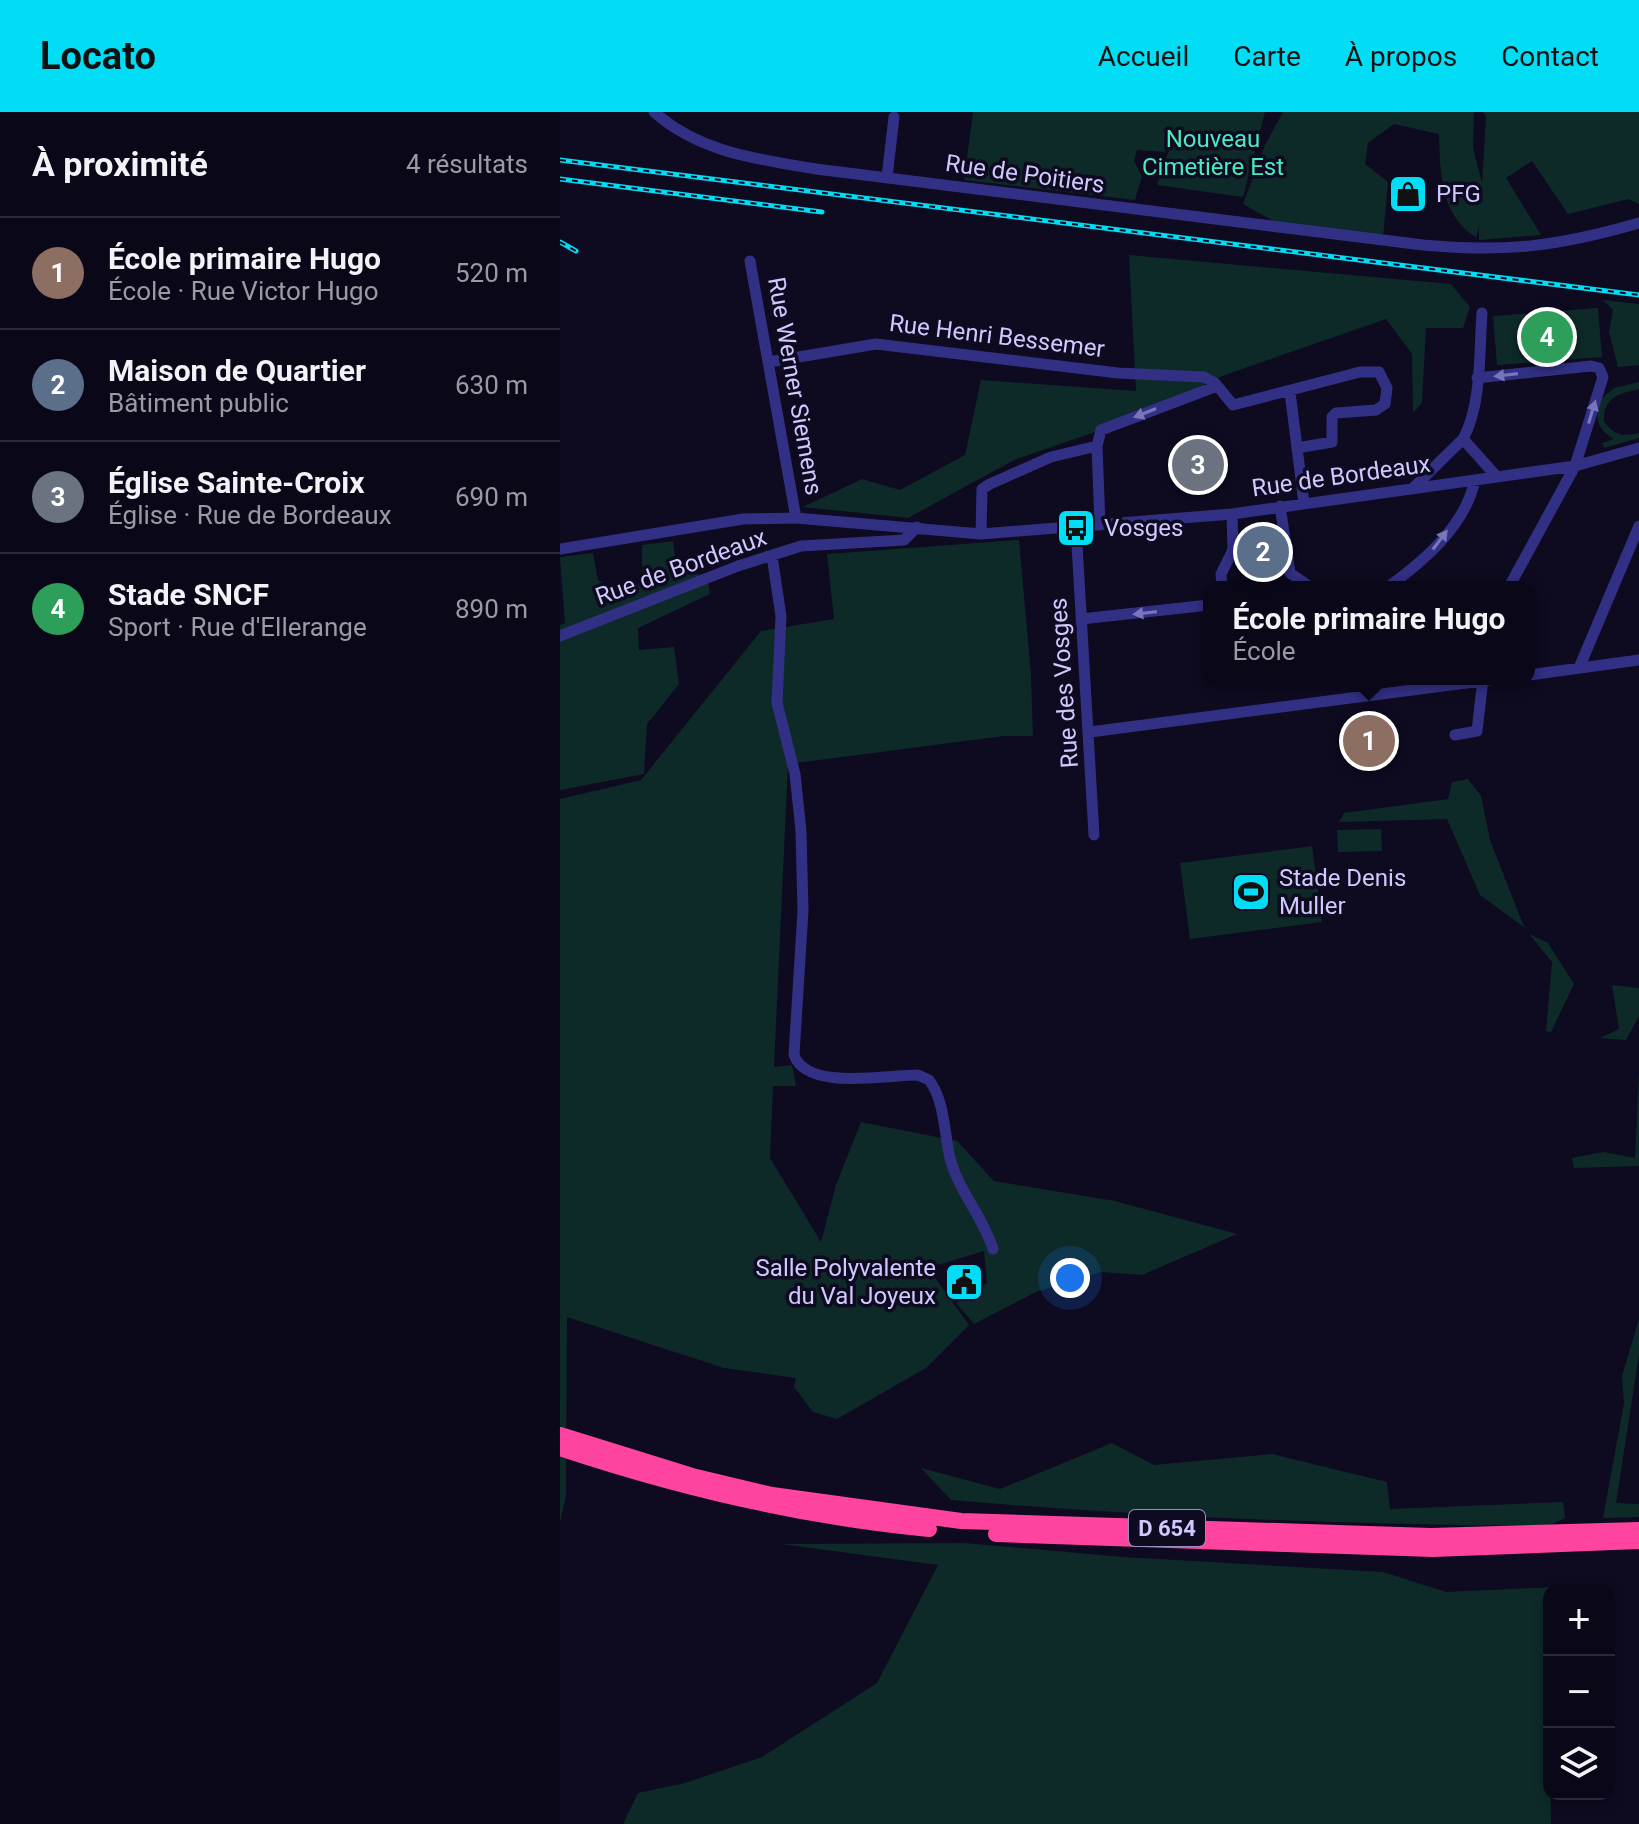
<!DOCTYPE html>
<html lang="fr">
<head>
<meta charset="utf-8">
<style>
	body { margin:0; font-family:Roboto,sans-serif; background:#181625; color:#f1f3f6 }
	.controls { position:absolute; right:24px; bottom:24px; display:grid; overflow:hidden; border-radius:16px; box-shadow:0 4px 12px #0003 }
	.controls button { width:72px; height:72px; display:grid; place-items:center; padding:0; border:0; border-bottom:2px solid #2a2937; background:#0a0818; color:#f1f3f6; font:40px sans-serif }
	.you { position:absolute; left:510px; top:1166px; width:28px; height:28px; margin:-20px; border:6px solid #fff; border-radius:50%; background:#1a73e8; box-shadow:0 0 0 12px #1a73e833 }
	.badge { display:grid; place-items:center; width:52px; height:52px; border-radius:50%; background:#00ddf4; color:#fff; font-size:26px; font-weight:700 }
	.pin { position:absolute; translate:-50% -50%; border:4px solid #fff; box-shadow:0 2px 8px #0006 }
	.popup { position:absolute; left:643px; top:469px; width:332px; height:104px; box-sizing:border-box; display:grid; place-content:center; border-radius:16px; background:#0a0818; filter:drop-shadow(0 2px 6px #0005); font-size:26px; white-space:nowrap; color:#999aa2 }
	.popup b { font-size:30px; color:#f1f3f6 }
	.popup::after { content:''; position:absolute; left:50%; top:100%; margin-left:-16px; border:16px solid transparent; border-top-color:#0a0818 }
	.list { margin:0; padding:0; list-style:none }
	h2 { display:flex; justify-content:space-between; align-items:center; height:104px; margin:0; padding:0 32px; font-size:34px }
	h2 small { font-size:26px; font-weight:400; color:#999aa2 }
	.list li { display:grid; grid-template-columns:52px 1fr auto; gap:24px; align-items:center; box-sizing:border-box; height:112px; padding:0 32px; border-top:2px solid #2a2937 }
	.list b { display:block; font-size:30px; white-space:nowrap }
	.list p { margin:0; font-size:26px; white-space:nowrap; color:#999aa2 }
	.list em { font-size:26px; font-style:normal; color:#999aa2 }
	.icon { flex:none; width:44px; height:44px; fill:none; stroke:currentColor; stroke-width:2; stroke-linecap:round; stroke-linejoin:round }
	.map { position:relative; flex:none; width:1079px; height:1712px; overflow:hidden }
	header { display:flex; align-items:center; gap:48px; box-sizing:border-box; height:112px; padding:0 40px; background:#00ddf4; color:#111 }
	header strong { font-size:38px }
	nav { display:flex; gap:44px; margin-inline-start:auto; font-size:28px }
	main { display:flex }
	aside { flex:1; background:#0a0818 }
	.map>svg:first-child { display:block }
	.green { fill:#0d2a29 }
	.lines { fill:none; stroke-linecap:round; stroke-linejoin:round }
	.minor { stroke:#323084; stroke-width:11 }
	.highway { stroke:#ff449f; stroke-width:16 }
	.rail-casing { stroke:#00ddf4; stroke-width:5 }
	.rail { stroke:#0e0a20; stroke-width:2; stroke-dasharray:6; stroke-linecap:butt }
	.oneway { fill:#7975bb }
	.labels { text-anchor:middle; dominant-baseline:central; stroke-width:7; stroke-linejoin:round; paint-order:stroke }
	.shield { fill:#0e0a20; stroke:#9590bc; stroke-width:2 }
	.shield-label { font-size:22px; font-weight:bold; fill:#cfc9ff }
	.park-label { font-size:24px; fill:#48ebc2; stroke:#0e0a20 }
	.street-label { font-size:24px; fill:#cfc9ff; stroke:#0e0a20 }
	.poi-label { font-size:24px; fill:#cfc9ff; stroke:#0e0a20; text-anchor:start }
</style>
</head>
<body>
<header>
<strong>Locato</strong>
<nav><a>Accueil</a><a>Carte</a><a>À propos</a><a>Contact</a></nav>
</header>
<main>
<aside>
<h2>À proximité<small>4 résultats</small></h2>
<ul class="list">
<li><span class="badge" style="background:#8d6e63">1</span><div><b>École primaire Hugo</b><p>École · Rue Victor Hugo</p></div><em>520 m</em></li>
<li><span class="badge" style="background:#5c6f8a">2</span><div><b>Maison de Quartier</b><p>Bâtiment public</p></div><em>630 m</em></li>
<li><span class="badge" style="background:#6b7280">3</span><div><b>Église Sainte-Croix</b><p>Église · Rue de Bordeaux</p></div><em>690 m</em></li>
<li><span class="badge" style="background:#2e9e5b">4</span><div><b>Stade SNCF</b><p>Sport · Rue d'Ellerange</p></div><em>890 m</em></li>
</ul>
</aside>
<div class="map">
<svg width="1079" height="1712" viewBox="0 0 1079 1712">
	<rect width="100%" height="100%" fill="#0e0a20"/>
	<path class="green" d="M 413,0 L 705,0 L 683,85 L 597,73 L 610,35 L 604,40 L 577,38 L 574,49 L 582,64 L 575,88 L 404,68 Z
		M 723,0 L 914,0 L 913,36 L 922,71 L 926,5 L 923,0 L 1079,0 L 1079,92 L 1068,87 L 1008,102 L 972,49 L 946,66 L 981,123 L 919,128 L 919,115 L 916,125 C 880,104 880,58 879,22 L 834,12 L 808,31 L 805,52 L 828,70 L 823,126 L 720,113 L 683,92 L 705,33 Z
		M 569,143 L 891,172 L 910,195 L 903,216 L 866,216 L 862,291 L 853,301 L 852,242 L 826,207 L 662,264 L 567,309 L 454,348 L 348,406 L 243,395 L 302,367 L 340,378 L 405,343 L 421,268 L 576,279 Z
		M 1043,188 L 1079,192 L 1079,253 L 1058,255 L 1049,220 L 1053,198 Z
		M 1038,196 L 1042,245 L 937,253 L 933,204 Z
		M 1079,270 L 1079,277 C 1059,282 1043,285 1044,309 C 1053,323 1063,325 1079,321 L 1079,326 L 1044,336 L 1042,331 L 1054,327 C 1037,318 1034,304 1041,287 L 1054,276 Z
		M 459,428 L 471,563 L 473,624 L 444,624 L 228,652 L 214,955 L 232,953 L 236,974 L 213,974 L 210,1046 L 261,1130 L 276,1073 L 301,1010 L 397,1029 L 434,1069 L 555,1089 L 677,1122 L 582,1163 L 541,1160 L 476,1180 L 414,1212 L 396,1191 L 427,1171 L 424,1139 L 368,1156 L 409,1213 L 366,1256 L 277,1307 L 253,1300 L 234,1275 L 236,1266 L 164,1256 L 7,1205 L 6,1384 L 0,1411 L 0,687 L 81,668 L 201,519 L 274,507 L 267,442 Z
		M 113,429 L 117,458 L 147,464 L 150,482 L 78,516 L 79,538 L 114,535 L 119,572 L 87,612 L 84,662 L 0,678 L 0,513 L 5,511 L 0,445 L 33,441 L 38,468 L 54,476 L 82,471 L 82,433 Z
		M 908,667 L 921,684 L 930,728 L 964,815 L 920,783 L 887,707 L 779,710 L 784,701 L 888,687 L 892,670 Z
		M 821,717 L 822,739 L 778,740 L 777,718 Z
		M 752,734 L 762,810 L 630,827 L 620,751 Z
		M 969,822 L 988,831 L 1014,872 L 991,920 L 986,919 L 992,850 Z
		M 1052,873 L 1079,876 L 1079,904 L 1066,928 L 1040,926 L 1059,917 Z
		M 1079,959 L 1079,1054 L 1014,1056 L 1012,1046 L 1043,1040 L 1075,1046 Z
		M 1079,1207 L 1079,1243 L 1056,1391 L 1079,1392 L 1079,1405 L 1043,1406 L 1064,1291 L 1062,1264 Z
		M 552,1331 L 594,1353 L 712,1342 L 827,1370 L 830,1397 L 1003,1390 L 1005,1406 L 988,1414 C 788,1413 590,1405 391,1388 L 361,1356 L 440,1377 Z
		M 404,1431 L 563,1445 L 823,1460 L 886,1480 L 996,1475 L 996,1478 L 989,1478 L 991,1712 L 63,1712 L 78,1681 L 125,1671 L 202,1645 L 317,1571 L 378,1453 L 221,1432 Z"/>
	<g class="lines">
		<path class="minor" d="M 94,0 C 140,41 198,47 256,57 L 863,133 C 946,141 999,134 1079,111
			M 327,65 L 334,5
			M 190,149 L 236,406
			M 209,250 L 316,232 L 558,261 L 644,265 L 655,271 L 673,293 L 800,260 L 819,260 L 827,276 L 825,292 L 816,298 L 776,301 L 772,305 L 772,330 L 737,336
			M 917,266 L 1031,254 L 1039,256 L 1043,265 L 1015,354 L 949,475
			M 730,280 L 744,391
			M 903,327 L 937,365
			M 537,334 L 540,413
			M 852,377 L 903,327 C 922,292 919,241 922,201
			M 720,394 L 730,461 L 750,475
			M 516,416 L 534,723
			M 421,422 L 422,377 L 430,372 L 491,345 L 537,334 L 541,318 L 657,274
			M 0,437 L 183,407 L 236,406 L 421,422 L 672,402 L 1015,354 L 1079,336
			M 212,444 L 221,504 L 217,591 L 235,662 L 241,719 L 243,799 L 234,943 C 247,979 325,963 358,963 L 369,968 C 385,989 384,1021 390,1046 C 398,1078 423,1105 433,1137
			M 662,475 L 661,462 L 673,438 L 672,402
			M 828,475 C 865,448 905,414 915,368
			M 521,507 L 649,493
			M 0,524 L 178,454 L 241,434 L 344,428 L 357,415
			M 1019,556 L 1079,414
			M 969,563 L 1079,548
			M 803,567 L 806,584
			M 530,620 L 937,567
			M 895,623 L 917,619 L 923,567"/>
		<path class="highway" d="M 0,1323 L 132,1364 L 212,1383 L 401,1409 L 871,1424 L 1079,1418
			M 0,1336 C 120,1376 243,1405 369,1417
			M 436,1422 L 873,1437 L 1079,1429"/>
		<defs>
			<path id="rail" d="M 0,48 L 1079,183
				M 0,67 L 262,100
				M 0,130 L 16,139"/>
		</defs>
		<use href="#rail" class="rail-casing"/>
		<use href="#rail" class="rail"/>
	</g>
	<defs><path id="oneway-solid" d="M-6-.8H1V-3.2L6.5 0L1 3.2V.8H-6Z" transform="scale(2)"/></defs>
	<g class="oneway">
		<use href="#oneway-solid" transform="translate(946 263) rotate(173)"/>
		<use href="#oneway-solid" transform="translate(1032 300) rotate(-73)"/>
		<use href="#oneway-solid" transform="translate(585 301) rotate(158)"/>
		<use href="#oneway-solid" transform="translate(880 428) rotate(-53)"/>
		<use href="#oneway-solid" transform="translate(585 501) rotate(173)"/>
	</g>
	<defs>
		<symbol id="shop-square" viewBox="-11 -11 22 22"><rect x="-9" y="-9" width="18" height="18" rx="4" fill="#00ddf4" stroke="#0e0a20"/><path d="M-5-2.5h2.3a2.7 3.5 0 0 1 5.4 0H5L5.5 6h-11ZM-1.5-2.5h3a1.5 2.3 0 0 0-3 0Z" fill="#111"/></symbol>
		<symbol id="bus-square" viewBox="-11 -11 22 22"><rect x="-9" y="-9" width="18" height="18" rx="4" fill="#00ddf4" stroke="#0e0a20"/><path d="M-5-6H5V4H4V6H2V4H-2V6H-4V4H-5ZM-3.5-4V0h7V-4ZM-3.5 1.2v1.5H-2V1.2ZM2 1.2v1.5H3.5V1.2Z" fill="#111"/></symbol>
		<symbol id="stadium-square" viewBox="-11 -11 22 22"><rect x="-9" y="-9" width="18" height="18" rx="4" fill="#00ddf4" stroke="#0e0a20"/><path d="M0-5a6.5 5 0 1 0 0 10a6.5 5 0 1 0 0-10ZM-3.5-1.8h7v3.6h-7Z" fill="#111"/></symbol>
		<symbol id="civic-square" viewBox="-11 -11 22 22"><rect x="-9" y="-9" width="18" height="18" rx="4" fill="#00ddf4" stroke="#0e0a20"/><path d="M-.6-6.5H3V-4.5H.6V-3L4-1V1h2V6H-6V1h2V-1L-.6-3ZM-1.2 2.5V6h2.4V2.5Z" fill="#111"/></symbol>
	</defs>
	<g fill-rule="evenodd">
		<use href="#shop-square" x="826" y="60" width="44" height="44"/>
		<use href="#bus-square" x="494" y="394" width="44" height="44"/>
		<use href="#stadium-square" x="669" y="758" width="44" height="44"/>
		<use href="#civic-square" x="382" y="1148" width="44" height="44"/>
	</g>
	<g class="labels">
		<rect class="shield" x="569" y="1398" width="76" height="36" rx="6"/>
		<g class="shield-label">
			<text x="607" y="1416">D 654</text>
		</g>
		<g class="park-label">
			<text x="653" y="27">Nouveau<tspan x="653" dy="28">Cimetière Est</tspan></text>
		</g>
		<g class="street-label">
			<text transform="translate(465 62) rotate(8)">Rue de Poitiers</text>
			<text transform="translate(437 224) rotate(7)">Rue Henri Bessemer</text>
			<text transform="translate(235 274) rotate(80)">Rue Werner Siemens</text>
			<text transform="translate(781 364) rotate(-8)">Rue de Bordeaux</text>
			<text transform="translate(121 455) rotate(-20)">Rue de Bordeaux</text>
			<text transform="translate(504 571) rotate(-94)">Rue des Vosges</text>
		</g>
		<g class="poi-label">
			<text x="876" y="82">PFG</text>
			<text x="544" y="416">Vosges</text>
			<text x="719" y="766">Stade Denis<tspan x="719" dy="28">Muller</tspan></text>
			<text x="376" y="1156" text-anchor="end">Salle Polyvalente<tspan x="376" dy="28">du Val Joyeux</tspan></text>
		</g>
	</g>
</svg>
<div class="controls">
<button>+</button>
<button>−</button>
<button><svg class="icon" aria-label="layers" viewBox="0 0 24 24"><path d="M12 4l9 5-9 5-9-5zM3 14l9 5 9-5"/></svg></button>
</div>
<div class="you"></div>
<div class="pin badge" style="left:809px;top:629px;background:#8d6e63">1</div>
<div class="popup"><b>École primaire Hugo</b>École</div>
<div class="pin badge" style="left:703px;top:440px;background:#5c6f8a">2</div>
<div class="pin badge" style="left:638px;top:353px;background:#6b7280">3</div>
<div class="pin badge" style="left:987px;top:225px;background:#2e9e5b">4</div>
</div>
</main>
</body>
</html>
